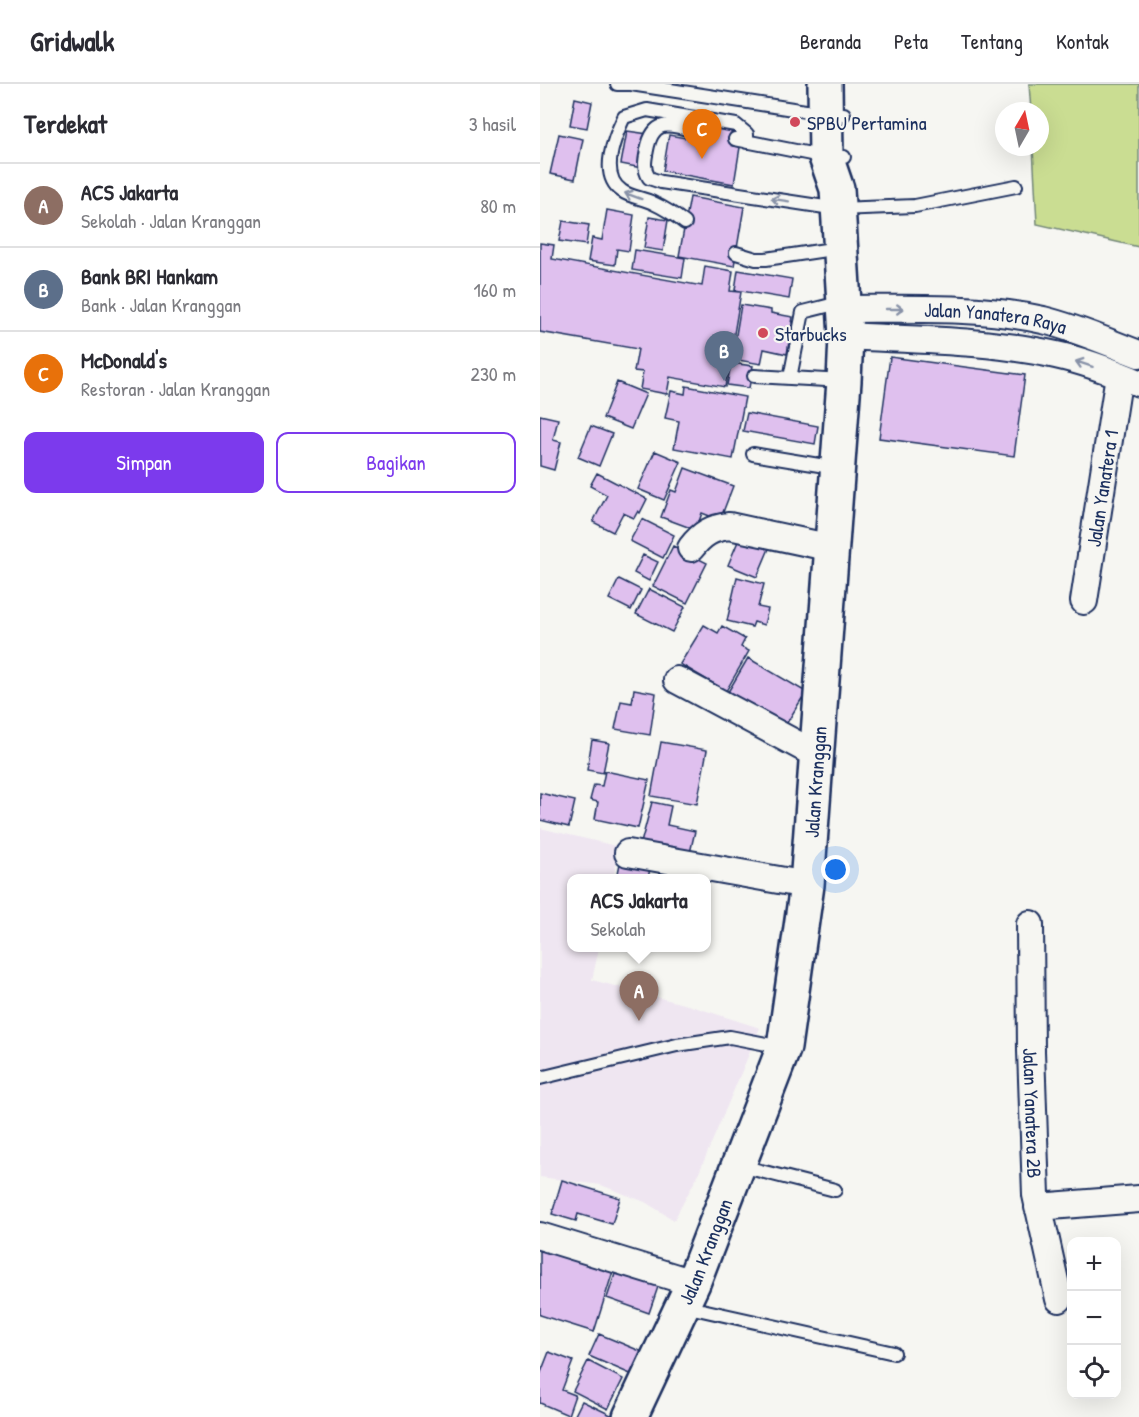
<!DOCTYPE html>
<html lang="id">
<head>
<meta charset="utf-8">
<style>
	body { margin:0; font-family:"Patrick Hand",sans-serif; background:#f7f7f7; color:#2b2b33 }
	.controls { position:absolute; right:18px; bottom:18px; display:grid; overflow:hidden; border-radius:12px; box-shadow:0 6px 24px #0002 }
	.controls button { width:54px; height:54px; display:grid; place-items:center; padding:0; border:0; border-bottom:2px solid #e1e1e2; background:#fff; color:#2b2b33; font:30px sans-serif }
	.compass { position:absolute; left:455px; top:18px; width:54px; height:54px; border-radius:50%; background:#fff; box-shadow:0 6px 24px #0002; rotate:9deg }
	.you { position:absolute; left:296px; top:786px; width:21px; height:21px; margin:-15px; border:4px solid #fff; border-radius:50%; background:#1a73e8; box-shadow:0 0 0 9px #1a73e833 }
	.badge { display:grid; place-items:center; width:39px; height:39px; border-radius:50%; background:#7c3aed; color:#fff; font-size:20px; font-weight:700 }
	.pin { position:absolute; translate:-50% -50px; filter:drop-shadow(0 2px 3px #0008) }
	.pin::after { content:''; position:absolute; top:32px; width:21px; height:18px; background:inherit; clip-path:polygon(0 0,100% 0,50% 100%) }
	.popup { position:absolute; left:27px; top:790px; width:144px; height:78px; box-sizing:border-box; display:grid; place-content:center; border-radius:12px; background:#fff; filter:drop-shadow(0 2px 4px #0005); font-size:20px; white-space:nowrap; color:#7c7c81 }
	.popup b { font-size:22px; color:#2b2b33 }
	.popup::after { content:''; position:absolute; left:50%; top:100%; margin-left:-12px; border:12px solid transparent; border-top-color:#fff }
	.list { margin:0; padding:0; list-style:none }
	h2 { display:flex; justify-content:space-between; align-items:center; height:78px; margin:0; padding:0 24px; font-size:26px }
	h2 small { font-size:20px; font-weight:400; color:#7c7c81 }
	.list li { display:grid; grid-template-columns:39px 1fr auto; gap:18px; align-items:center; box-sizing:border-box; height:84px; padding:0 24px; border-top:2px solid #e1e1e2 }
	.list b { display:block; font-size:22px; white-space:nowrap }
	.list p { margin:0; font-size:20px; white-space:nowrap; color:#7c7c81 }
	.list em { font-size:20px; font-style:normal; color:#7c7c81 }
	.actions { display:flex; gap:12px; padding:18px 24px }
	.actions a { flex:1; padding:14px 0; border:2px solid #7c3aed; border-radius:12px; text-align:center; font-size:21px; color:#7c3aed }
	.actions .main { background:#7c3aed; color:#fff }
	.icon { flex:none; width:33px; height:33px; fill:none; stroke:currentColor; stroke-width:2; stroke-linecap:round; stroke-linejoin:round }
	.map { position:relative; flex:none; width:599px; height:1333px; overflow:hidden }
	header { display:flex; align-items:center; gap:36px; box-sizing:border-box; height:84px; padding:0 30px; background:#fff; border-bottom:2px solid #e1e1e2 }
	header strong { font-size:28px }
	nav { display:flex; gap:33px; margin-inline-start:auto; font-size:21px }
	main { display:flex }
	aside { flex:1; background:#fff }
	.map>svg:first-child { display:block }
	.built { fill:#efe6f1 }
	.green { fill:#cadd92; stroke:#728678; stroke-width:1.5 }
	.building { fill:#dfc0ee; stroke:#1b2f5e; stroke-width:1.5 }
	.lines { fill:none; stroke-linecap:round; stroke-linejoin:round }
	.service-casing { stroke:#1b2f5e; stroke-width:16 }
	.minor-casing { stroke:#1b2f5e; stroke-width:30 }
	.secondary-casing { stroke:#1b2f5e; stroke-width:38 }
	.service { stroke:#f6f6f2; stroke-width:12 }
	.minor { stroke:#f6f6f2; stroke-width:26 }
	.secondary { stroke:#f6f6f2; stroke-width:33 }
	.oneway { stroke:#8892a8 }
	.poi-dot { fill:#d1495b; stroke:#f6f6f2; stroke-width:2 }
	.labels { text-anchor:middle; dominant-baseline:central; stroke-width:4.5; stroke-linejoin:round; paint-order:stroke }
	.poi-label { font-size:20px; fill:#1b2f5e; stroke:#f6f6f2; text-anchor:start }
	.street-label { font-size:20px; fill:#1b2f5e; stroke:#f6f6f2 }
</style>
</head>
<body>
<header>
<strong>Gridwalk</strong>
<nav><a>Beranda</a><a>Peta</a><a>Tentang</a><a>Kontak</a></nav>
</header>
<main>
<aside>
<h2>Terdekat<small>3 hasil</small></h2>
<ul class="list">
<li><span class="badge" style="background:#8d6e63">A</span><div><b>ACS Jakarta</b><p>Sekolah · Jalan Kranggan</p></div><em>80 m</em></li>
<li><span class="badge" style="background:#5c6f8a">B</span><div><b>Bank BRI Hankam</b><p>Bank · Jalan Kranggan</p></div><em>160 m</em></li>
<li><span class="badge" style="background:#e8710a">C</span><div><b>McDonald's</b><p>Restoran · Jalan Kranggan</p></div><em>230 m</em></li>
</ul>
<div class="actions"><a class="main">Simpan</a><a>Bagikan</a></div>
</aside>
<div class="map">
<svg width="599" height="1333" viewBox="0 0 599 1333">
	<rect width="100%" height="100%" fill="#f6f6f2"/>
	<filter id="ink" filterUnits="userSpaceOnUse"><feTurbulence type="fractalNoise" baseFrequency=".0167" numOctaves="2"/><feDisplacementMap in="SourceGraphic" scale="12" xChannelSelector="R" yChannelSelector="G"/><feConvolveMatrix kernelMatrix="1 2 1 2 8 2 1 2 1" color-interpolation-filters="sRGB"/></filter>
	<g filter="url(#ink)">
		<path class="built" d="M 0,744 L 80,763 L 73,794 L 32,794 L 32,864 L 59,864 L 52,896 L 151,922 L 220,944 L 158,1091 L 134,1136 L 105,1118 L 61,1101 L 0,1093 Z"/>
		<path class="green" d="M 489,0 L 599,0 L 599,163 L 497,140 L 493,63 L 500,63 L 500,27 L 491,27 Z"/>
		<path class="building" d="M 35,14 L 52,18 L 47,44 L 30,41 Z
			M 165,40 L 197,46 L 194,62 L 200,63 L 194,100 L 123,87 L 129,51 L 162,57 Z
			M 87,47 L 108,50 L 102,84 L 81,80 Z
			M 19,50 L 43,55 L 35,95 L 10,90 Z
			M 150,113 L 204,123 L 194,182 L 139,172 Z
			M 67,126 L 94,131 L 89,167 L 77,165 L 75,181 L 48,177 L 52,154 L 62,156 Z
			M 109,133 L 128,136 L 123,167 L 104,164 Z
			M 23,137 L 49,141 L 46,161 L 19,157 Z
			M 0,159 L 14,161 L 12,175 L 162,202 L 165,182 L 193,187 L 190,207 L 201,208 L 185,303 L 130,293 L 127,310 L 100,305 L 103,288 L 94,287 L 98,265 L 0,248 Z
			M 95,166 L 145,174 L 142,194 L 92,186 Z
			M 198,186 L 252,195 L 249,215 L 195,206 Z
			M 201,221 L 231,226 L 231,229 L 253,233 L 247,270 L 224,265 L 221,280 L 192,275 Z
			M 350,273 L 485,291 L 474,372 L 339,354 Z
			M 191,279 L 213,282 L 209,304 L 187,301 Z
			M 77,298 L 106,310 L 91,345 L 63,334 Z
			M 146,302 L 205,313 L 193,375 L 134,364 L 139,337 L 125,334 L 131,307 L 145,310 Z
			M 207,329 L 278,342 L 275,360 L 203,347 Z
			M 0,331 L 18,335 L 13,356 L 21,358 L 14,386 L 0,382 Z
			M 51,342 L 72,350 L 59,382 L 38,373 Z
			M 115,367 L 141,378 L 124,416 L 98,405 Z
			M 145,384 L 193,402 L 180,436 L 162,429 L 156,446 L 121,433 L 131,406 L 136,408 Z
			M 57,389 L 107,415 L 100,429 L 98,427 L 94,434 L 83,429 L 73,448 L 53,438 L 67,411 L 50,402 Z
			M 102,435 L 134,451 L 123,474 L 90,457 Z
			M 202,448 L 231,460 L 217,493 L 188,481 Z
			M 133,462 L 167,479 L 147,519 L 113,502 Z
			M 103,471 L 118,478 L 109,497 L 94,489 Z
			M 197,493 L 224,500 L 218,523 L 228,525 L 224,541 L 214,538 L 212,543 L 187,537 Z
			M 79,495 L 101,506 L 91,526 L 69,515 Z
			M 109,505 L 145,523 L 132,548 L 96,530 Z
			M 164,541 L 178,549 L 182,542 L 205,555 L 201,563 L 209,567 L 186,607 L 140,580 Z
			M 208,574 L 266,608 L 245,642 L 188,608 Z
			M 94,605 L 116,609 L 110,651 L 75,645 L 81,617 L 92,619 Z
			M 52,656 L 69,659 L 63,689 L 47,686 Z
			M 121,658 L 167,666 L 157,720 L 111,712 Z
			M 65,687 L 109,696 L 98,744 L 55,735 L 58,718 L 50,716 L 54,701 L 62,702 Z
			M 0,709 L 35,717 L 29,743 L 0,736 Z
			M 112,718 L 131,722 L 127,741 L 155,747 L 150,769 L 101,759 Z
			M 82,770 L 112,776 L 108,794 L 77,794 Z
			M 22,1096 L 80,1114 L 72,1140 L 38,1130 L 36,1137 L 12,1130 Z
			M 2,1162 L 74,1184 L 54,1248 L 0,1231 L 0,1167 Z
			M 77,1184 L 119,1200 L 109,1229 L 67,1214 Z
			M 59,1250 L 105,1269 L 95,1292 L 49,1272 Z
			M 9,1268 L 33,1277 L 22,1306 L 35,1311 L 28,1331 L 0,1319 L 0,1291 Z
			M 48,1277 L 83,1295 L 68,1325 L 33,1307 Z
			M 42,1317 L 73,1332 L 72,1333 L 34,1333 Z"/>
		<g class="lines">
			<defs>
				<path id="service" d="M 77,0 L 91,0 L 285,30 L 304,30
					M 163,49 C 136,43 114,29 107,66 C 105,76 103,84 109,94 L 121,98 L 298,125 L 375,122 L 476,102
					M 195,55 L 286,73 L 304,73
					M 145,139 C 135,131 124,124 113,119 C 103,114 90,113 82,107 C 58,91 75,52 84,33 L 107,26 L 196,41 L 207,50 L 207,58
					M 196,169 L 216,175 L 226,175 L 299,164
					M 303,218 L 263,228 L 250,294 L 304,297
					M 214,292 L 250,294
					M 213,370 L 297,384
					M 0,994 L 137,961 L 190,953 L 242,963
					M 201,1082 L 295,1106
					M 144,1222 L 354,1269"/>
				<g id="minor">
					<path id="s1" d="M 304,225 C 370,225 438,222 503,236 C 536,244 567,258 599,270"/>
					<path d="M 306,252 C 376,256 447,256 516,271 C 544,277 573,288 599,299"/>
					<path d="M 151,464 C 162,450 171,444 189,442 L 292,464"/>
					<path id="s2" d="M 544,517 L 579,291"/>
					<path d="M 137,596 L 277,671"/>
					<path d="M 88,769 L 267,801"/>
					<path id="s3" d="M 490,840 L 491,967 L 496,1111 L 519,1215"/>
					<path d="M 498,1123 L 599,1115"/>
					<path d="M 0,1152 L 153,1199"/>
				</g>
				<g id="secondary">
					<path id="s4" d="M 90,1333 L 153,1199 L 244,963 L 267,801 L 304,297 L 306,252 L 297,105 L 286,73 L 285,0"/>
				</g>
			</defs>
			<use href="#service" class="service-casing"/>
			<use href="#minor" class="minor-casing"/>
			<use href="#secondary" class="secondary-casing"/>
			<use href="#service" class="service"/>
			<use href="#minor" class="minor"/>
			<use href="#secondary" class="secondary"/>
		</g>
		<defs><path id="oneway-shaft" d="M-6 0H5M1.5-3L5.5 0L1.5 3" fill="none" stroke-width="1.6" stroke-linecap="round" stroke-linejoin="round" transform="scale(1.5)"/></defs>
		<g class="oneway">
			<use href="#oneway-shaft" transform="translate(93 112) rotate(-160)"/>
			<use href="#oneway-shaft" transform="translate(240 116) rotate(-171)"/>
			<use href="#oneway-shaft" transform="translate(355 225)"/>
			<use href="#oneway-shaft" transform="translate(544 280) rotate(-162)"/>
		</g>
	</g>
	<g class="poi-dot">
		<circle cx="255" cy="38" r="6"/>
		<circle cx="223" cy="249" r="6"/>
	</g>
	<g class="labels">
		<g class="poi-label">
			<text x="267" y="38">SPBU Pertamina</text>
			<text x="235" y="249">Starbucks</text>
		</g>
		<g class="street-label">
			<text stroke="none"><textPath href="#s1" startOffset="152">Jalan Yanatera Raya</textPath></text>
			<text stroke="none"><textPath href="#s2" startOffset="114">Jalan Yanatera 1</textPath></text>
			<text stroke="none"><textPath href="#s4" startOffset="668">Jalan Kranggan</textPath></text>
			<text stroke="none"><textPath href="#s3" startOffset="189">Jalan Yanatera 2B</textPath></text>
			<text stroke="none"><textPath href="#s4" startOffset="182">Jalan Kranggan</textPath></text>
		</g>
	</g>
</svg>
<div class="controls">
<button>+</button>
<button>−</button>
<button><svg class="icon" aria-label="locate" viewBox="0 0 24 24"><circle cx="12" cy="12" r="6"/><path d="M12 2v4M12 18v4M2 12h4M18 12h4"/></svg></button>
</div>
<svg class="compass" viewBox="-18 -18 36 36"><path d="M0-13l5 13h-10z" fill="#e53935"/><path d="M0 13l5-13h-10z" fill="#7c7c81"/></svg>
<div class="you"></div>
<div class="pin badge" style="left:99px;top:937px;background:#8d6e63">A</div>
<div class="popup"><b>ACS Jakarta</b>Sekolah</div>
<div class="pin badge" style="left:184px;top:297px;background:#5c6f8a">B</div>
<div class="pin badge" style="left:162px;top:75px;background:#e8710a">C</div>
</div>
</main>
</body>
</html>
